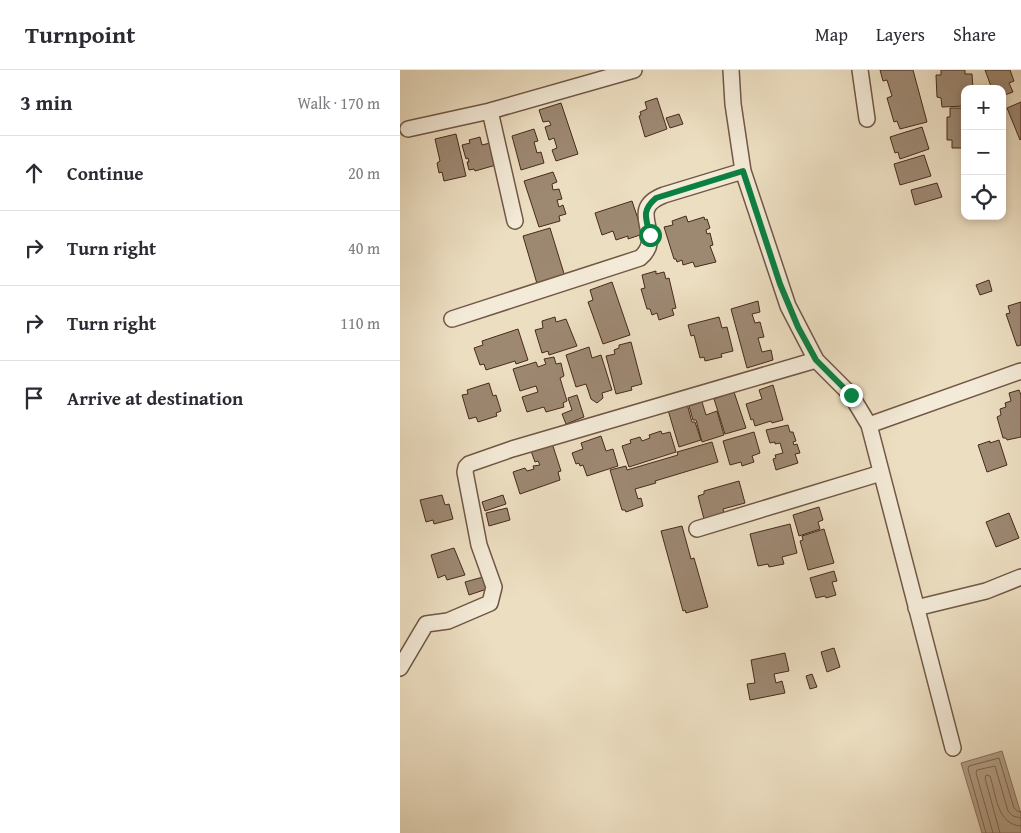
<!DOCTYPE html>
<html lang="en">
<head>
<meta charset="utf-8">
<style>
	body { margin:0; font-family:"Gentium Book Plus",serif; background:#f2f2f3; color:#2b2b33 }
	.controls { position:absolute; right:15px; top:15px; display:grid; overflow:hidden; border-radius:10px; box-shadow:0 2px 8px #0003 }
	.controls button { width:45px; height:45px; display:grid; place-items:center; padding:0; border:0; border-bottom:1px solid #e1e1e2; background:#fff; color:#2b2b33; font:25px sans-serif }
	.stop { position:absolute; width:15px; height:15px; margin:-11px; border:4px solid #0b8043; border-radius:50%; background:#fff }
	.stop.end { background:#0b8043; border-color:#fff; box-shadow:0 1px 5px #0008 }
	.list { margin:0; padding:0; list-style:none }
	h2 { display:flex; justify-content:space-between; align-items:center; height:65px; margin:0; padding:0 20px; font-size:21px }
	h2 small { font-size:16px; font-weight:400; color:#7c7c81 }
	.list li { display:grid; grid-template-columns:32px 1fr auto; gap:15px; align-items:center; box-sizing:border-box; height:75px; padding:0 20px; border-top:1px solid #e1e1e2 }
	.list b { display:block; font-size:19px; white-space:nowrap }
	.list em { font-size:16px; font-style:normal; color:#7c7c81 }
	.icon { flex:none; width:28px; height:28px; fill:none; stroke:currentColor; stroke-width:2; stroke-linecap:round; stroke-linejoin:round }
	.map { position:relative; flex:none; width:621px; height:763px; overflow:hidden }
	header { display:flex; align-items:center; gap:30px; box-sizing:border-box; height:70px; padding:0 25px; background:#fff; border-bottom:1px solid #e1e1e2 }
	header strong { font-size:24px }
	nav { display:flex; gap:28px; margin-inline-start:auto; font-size:18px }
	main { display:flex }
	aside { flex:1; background:#fff }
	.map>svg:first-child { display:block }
	.water { fill:#b4a189; stroke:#89715d }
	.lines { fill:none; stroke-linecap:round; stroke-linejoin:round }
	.shore { stroke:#7e6652; stroke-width:1 }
	.building { fill:#9d8872; stroke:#482a1c }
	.minor-casing { stroke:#715745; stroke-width:18 }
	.minor { stroke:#f3ead7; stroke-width:15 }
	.route { stroke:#0b8043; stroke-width:6 }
</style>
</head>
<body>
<header>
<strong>Turnpoint</strong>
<nav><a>Map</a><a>Layers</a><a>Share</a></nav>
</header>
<main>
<aside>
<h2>3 min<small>Walk · 170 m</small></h2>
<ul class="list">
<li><svg class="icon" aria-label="ahead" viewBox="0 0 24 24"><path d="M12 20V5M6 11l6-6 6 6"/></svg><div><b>Continue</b></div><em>20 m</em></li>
<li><svg class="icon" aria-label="right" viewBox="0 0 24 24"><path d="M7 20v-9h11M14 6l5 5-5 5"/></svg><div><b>Turn right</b></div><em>40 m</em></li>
<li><svg class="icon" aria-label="right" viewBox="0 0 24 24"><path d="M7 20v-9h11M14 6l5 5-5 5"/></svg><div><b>Turn right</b></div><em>110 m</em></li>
<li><svg class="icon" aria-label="arrive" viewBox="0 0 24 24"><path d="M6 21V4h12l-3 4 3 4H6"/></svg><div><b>Arrive at destination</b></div></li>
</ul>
</aside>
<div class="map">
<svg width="621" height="763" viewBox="0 0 621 763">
	<rect width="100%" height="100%" fill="#ecdec1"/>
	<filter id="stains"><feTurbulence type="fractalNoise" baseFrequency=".004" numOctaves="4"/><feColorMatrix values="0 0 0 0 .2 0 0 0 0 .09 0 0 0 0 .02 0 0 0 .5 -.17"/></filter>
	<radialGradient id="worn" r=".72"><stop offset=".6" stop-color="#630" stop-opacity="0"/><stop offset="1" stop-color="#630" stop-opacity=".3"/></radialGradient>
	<path class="water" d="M 602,681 L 621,744 L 621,763 L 582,763 L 561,693 Z"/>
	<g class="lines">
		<path class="shore" d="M 586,763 L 568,699 L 569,696 L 599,688 L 614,738 L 617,741 L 621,742
			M 593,763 L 576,703 L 577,700 L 595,696 L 608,741 L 613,746 L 621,748
			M 600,763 L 585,708 L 586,705 L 590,706 C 596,724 597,755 621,756"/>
	</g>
	<path class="building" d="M 480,0 L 513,0 L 527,52 L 500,59 L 497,51 L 494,52 L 487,28 L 492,26 L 487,10 L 483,11 Z
		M 541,0 L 565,0 L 565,4 L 572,4 L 573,19 L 565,19 L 565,36 L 542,37 L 541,28 L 537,27 L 536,5 L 541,5 Z
		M 585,0 L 610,0 L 614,11 L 609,13 L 613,22 L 602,26 L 602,19 L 592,19 Z
		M 257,28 L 267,59 L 245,67 L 239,46 L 241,45 L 240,42 L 247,39 L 245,32 Z
		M 621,32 L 621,69 L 620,70 L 607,38 Z
		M 161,33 L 178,84 L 156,91 L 152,80 L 157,78 L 154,68 L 149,70 L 145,57 L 151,55 L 149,51 L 143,52 L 139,40 Z
		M 550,38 L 565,38 L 565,78 L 552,78 L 552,70 L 547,70 L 547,47 L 550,47 Z
		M 279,44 L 283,54 L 270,58 L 266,48 Z
		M 522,57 L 529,79 L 500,89 L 498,82 L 495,83 L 490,67 Z
		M 134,59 L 138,71 L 134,72 L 137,83 L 141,82 L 144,93 L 121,100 L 112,66 Z
		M 56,64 L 66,106 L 44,111 L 42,102 L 39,103 L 37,93 L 40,91 L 35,69 Z
		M 80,67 L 82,75 L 94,72 L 96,95 L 75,101 L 74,99 L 69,100 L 67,92 L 69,92 L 68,88 L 66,89 L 62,75 L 70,73 L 69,70 Z
		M 524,85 L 531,106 L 500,115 L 494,94 Z
		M 153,102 L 157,112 L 152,114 L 153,120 L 159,119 L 162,129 L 157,130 L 159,137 L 163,135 L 166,144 L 159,146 L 160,151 L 139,157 L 124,111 Z
		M 537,113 L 542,127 L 515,135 L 511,120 Z
		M 232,131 L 243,164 L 228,169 L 228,166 L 216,170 L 213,161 L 202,165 L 195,143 Z
		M 286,146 L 288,152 L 304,147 L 305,150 L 307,149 L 310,158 L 306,160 L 307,164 L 310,163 L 313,175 L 310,176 L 316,192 L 295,197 L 293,192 L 283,195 L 282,190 L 277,192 L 276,189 L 274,189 L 264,157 L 273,155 L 272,151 Z
		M 150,158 L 166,210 L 138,217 L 123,166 Z
		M 256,201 L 256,204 L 264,202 L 266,209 L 269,208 L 276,238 L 272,239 L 274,245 L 259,250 L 257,243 L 252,245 L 250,239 L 247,239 L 241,219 L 245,218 L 242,205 Z
		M 589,210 L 592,221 L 580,225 L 576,215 Z
		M 212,212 L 230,265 L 203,274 L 188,232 L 193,230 L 190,220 Z
		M 358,231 L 360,242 L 352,244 L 355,253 L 360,252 L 364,267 L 358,268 L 362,282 L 371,280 L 373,290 L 347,298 L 331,239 Z
		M 621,232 L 621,275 L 617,276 L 606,244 L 610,243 L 608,236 Z
		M 155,247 L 156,252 L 166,249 L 177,276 L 149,285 L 148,281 L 142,283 L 135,260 L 143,258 L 142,251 Z
		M 319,247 L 322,258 L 327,257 L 333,281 L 321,284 L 322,287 L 305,291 L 304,287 L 300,288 L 294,265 L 291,266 L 288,255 Z
		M 118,259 L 128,290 L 116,294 L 115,291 L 86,300 L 84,294 L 80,295 L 74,278 L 83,275 L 82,271 Z
		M 231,272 L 242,314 L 231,317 L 232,320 L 216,324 L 206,286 L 215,284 L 214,280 L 219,278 L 219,275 Z
		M 189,277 L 192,288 L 201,285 L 212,320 L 202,323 L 203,328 L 197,333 L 191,329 L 186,314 L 176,317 L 166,285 Z
		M 154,287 L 156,294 L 161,293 L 164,306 L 160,308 L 167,331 L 163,333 L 164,337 L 146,342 L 144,337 L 127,342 L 122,327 L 138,322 L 136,316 L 120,321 L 113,299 L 136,292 L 138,297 L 146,294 L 144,289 Z
		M 89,313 L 93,326 L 96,325 L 101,341 L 96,343 L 97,346 L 78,352 L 76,347 L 69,349 L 62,325 L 68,324 L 67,320 Z
		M 373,315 L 383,350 L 372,353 L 371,351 L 355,356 L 353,349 L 351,350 L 346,334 L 362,329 L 359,320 Z
		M 619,320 L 621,325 L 621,367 L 607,370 L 606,368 L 603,368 L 597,347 L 601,345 L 600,339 L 606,337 L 605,333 L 611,331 L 609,323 Z
		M 334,322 L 346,358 L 325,364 L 314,329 Z
		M 177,325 L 184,347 L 166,354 L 162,344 L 172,340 L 168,328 Z
		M 302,332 L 306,345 L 317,341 L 324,365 L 302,372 L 296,350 L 293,350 L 289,336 Z
		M 287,334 L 292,352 L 295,352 L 301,370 L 279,377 L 268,340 Z
		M 388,355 L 390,362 L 393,362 L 396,371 L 393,372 L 394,375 L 397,374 L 400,383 L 395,384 L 398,393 L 376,400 L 373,389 L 376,388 L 375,385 L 383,383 L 380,373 L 375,374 L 375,372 L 370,373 L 366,360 Z
		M 261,361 L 262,364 L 270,362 L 276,382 L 229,397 L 222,376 L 231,373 L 230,370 L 240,367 L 242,371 L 250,368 L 249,365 Z
		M 354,362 L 360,383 L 352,386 L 354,392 L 342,396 L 341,392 L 330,395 L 323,371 Z
		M 201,366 L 206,381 L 213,379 L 218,396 L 187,406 L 183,395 L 180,396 L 179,393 L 176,394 L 172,383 L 183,379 L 181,373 Z
		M 599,370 L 607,395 L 587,402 L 578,375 L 590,371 L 590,373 Z
		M 312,372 L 318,392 L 255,411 L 256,413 L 235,419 L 238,429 L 241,428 L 243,436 L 226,442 L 225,440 L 222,440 L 210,400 L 226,396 L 227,400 L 278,385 L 277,382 Z
		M 152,373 L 161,401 L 158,402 L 160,410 L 120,424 L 113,402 L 125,398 L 127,401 L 134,399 L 133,396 L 140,395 L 138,391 L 135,392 L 131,381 Z
		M 339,411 L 345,433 L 323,439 L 325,446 L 312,450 L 311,447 L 304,449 L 298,426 L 304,424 L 304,421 Z
		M 42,425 L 45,435 L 49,434 L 53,449 L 34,454 L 33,450 L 26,452 L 20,430 Z
		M 103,425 L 106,434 L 85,441 L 82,432 Z
		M 419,437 L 423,450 L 418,452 L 420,459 L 399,466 L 393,445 Z
		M 107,438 L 110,450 L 89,456 L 86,443 Z
		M 609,443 L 619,468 L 596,477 L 586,452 Z
		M 390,454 L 397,483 L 382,487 L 384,494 L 369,497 L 368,494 L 358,496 L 350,464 Z
		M 282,456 L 291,489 L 294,488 L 308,537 L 286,543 L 285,540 L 283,541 L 261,461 Z
		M 424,459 L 434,493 L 408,500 L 400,471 L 403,470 L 402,466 Z
		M 54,478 L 65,505 L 47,510 L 45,505 L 38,508 L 31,485 Z
		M 434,501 L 437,511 L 432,512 L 436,525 L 426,528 L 425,526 L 416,528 L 410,508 Z
		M 83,507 L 87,519 L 69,525 L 65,512 Z
		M 434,578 L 440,597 L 427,602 L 421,582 Z
		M 385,583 L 389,601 L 374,604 L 376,613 L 382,611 L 385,623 L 350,630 L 347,614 L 355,613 L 351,590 Z
		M 412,604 L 417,617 L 410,619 L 406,606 Z"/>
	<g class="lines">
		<defs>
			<path id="minor" d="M 331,0 L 333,34 L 343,101 L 388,236 L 416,290 L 451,325 L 469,355 L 553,678
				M 460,0 L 467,49
				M 90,41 L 115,151
				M 8,59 L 90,41 L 234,0
				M 52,249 L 240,188 C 267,166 224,140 264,125 L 343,101
				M 469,355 L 621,301
				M 297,459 L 481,403
				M 516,538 L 586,521 L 621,507
				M 0,598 L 26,554 L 48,551 L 90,533 L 94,517 L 79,475 L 65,402 L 66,397 L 69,394 L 112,379 L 416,290"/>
		</defs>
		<use href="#minor" class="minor-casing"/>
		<use href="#minor" class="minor"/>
	</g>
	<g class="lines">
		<path class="route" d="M 250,165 C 246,148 241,141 256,128 L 343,101 L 380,214 L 398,257 L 416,290 L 451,325"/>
	</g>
	<rect width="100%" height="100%" filter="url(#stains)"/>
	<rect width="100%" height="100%" fill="url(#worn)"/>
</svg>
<div class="controls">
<button>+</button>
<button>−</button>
<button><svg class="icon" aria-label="locate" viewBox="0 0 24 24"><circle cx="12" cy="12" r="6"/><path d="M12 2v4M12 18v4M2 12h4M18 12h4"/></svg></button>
</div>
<div class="stop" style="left:250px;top:165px"></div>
<div class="stop end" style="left:451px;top:325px"></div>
</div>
</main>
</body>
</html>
